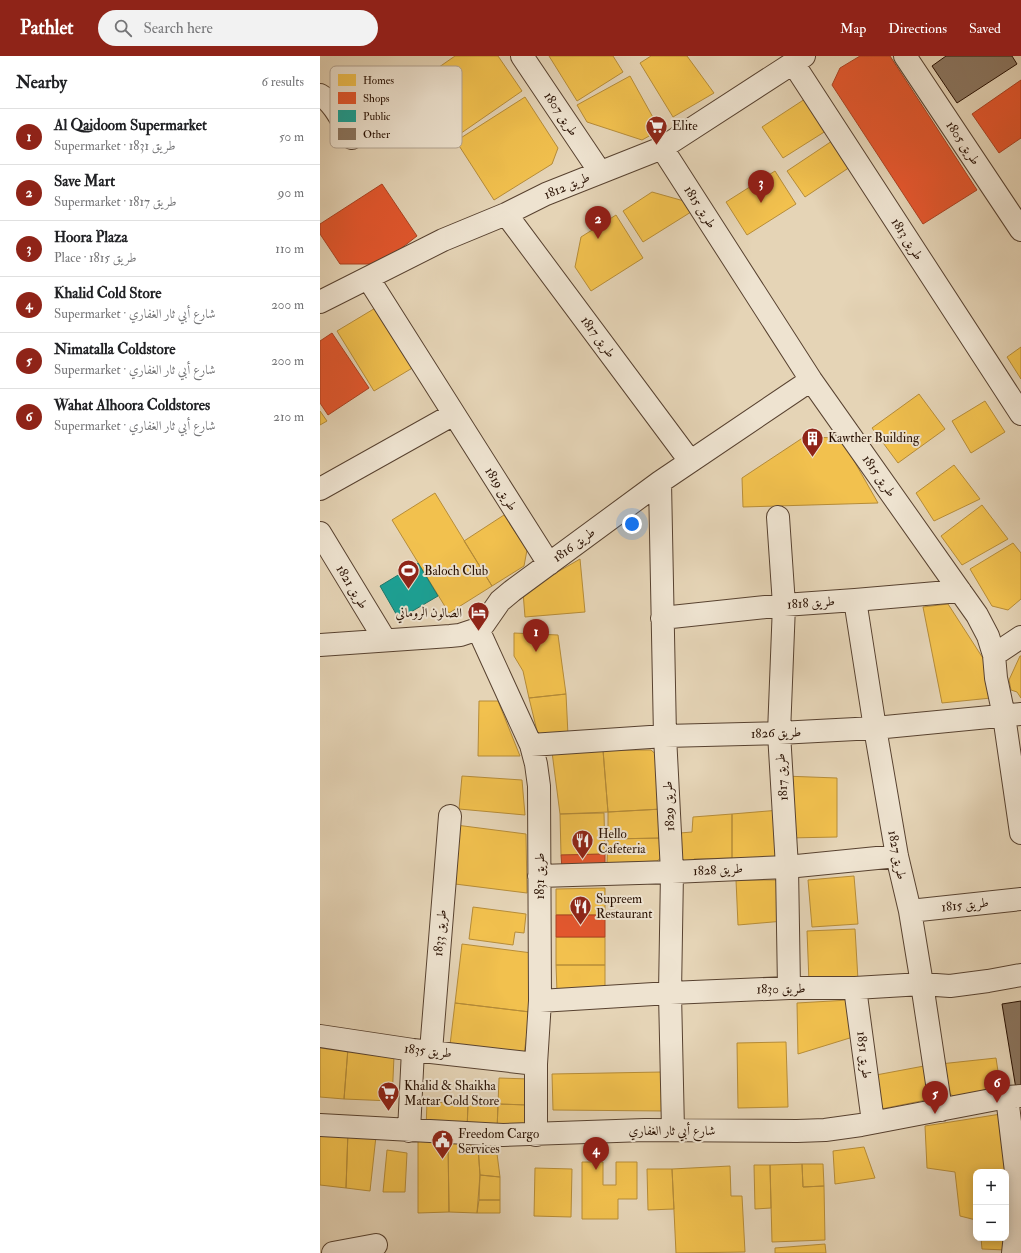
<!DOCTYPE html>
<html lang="en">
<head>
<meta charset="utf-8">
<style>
	body { margin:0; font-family:"IM FELL Double Pica",Amiri,serif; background:#f2f2f2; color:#202124 }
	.controls { position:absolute; right:12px; bottom:12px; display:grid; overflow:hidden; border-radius:8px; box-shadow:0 2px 10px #0003 }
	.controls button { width:36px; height:36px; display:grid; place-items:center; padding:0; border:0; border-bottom:1px solid #e0e0e0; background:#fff; color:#202124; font:20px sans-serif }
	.you { position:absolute; left:312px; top:468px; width:14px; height:14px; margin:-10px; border:3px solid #fff; border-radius:50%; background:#1a73e8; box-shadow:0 0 0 6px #1a73e833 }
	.badge { display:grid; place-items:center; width:26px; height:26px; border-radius:50%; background:#8f2418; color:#fff; font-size:13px; font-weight:700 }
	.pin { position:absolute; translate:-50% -33px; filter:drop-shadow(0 1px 2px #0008) }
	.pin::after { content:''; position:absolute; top:21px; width:14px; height:12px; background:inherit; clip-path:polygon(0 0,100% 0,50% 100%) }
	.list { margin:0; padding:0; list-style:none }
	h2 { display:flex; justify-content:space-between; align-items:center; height:52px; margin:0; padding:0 16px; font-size:17px }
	h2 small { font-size:13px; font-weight:400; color:#757577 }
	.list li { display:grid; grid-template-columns:26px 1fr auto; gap:12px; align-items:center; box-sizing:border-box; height:56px; padding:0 16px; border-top:1px solid #e0e0e0 }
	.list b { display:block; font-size:15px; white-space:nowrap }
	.list p { margin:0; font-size:13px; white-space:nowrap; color:#757577 }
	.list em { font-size:13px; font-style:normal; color:#757577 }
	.icon { flex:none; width:22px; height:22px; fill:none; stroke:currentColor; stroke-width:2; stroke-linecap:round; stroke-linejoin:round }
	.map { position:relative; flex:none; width:701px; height:1197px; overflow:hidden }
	header { display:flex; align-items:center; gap:24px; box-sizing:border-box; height:56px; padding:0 20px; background:#8f2418; color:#fff }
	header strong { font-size:19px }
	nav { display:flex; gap:22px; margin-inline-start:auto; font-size:14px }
	.search { width:280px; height:36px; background:#f2f2f2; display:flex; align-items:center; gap:10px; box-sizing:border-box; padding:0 14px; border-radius:22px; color:#757577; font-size:15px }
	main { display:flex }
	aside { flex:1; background:#fff }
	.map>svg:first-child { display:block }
	.homes { fill:#f2c14e; stroke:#b68c38 }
	.shops { fill:#e4572e; stroke:#ac4221 }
	.public { fill:#17a398; stroke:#1c776b }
	.building { fill:#8b7660; stroke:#291103 }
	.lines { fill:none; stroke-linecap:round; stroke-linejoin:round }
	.minor-casing { stroke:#584230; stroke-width:24 }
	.minor { stroke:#eee3d0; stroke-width:22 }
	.labels { text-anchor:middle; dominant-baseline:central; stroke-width:4; stroke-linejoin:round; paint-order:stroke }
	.street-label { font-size:13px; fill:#291103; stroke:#eee3d0 }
	.poi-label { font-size:13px; fill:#291103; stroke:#eee3d0; text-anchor:start }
	.key { fill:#eee3d0; stroke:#b3a492; stroke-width:1 }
	.key-label { font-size:11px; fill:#291103 }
</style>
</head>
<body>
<header>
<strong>Pathlet</strong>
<div class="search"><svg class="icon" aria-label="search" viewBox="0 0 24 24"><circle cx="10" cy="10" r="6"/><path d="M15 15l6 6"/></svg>Search here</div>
<nav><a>Map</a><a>Directions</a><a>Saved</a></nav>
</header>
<main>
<aside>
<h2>Nearby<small>6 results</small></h2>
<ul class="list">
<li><span class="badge">1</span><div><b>Al Qaidoom Supermarket</b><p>Supermarket · طريق 1831</p></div><em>50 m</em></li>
<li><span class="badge">2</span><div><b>Save Mart</b><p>Supermarket · طريق 1817</p></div><em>90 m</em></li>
<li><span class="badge">3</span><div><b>Hoora Plaza</b><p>Place · طريق 1815</p></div><em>110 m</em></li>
<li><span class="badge">4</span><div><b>Khalid Cold Store</b><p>Supermarket · شارع أبي ثار الغفاري</p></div><em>200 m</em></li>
<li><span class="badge">5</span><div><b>Nimatalla Coldstore</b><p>Supermarket · شارع أبي ثار الغفاري</p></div><em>200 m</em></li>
<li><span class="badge">6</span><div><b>Wahat Alhoora Coldstores</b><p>Supermarket · شارع أبي ثار الغفاري</p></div><em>210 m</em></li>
</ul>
</aside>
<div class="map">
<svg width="701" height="1197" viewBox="0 0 701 1197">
	<rect width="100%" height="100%" fill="#e5d4b6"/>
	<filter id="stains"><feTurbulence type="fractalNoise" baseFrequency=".005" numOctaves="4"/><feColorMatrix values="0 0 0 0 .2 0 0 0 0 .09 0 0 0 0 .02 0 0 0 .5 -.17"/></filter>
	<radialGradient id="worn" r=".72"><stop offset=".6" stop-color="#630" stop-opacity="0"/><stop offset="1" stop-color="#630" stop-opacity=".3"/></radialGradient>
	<path class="homes" d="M 135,0 L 178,0 L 202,35 L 137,80 L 99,25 Z
		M 229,0 L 293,0 L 303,16 L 257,45 Z
		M 331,0 L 367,0 L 394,37 L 353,61 L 320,7 Z
		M 310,20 L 340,74 L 322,84 L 267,66 L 257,49 Z
		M 205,41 L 238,92 L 232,108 L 174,144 L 136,85 Z
		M 488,41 L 509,73 L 463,102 L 442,71 Z
		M 512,85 L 530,111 L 485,141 L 467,115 Z
		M 455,115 L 476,148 L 427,179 L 406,146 Z
		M 332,136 L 364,145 L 371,156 L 323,186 L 303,155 Z
		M 296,159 L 323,202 L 271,235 L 255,211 L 261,181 Z
		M 57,251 L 94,311 L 54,335 L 17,275 Z
		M 701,291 L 701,323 L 687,301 Z
		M 599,338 L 625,373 L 578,407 L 552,372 Z
		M 665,345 L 685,376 L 651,397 L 632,365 Z
		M 0,355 L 7,365 L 0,369 Z
		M 484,381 L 521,382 L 558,447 L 423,451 L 422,422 Z
		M 634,409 L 660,443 L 614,465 L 596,437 Z
		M 115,437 L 172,530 L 129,557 L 72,464 Z
		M 662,449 L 688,483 L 642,509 L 621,480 Z
		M 184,459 L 207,494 L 204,510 L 172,530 L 144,485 Z
		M 693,487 L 701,497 L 701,543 L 688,554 L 672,550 L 650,513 Z
		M 260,503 L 265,556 L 205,561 L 203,536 Z
		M 628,548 L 668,610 L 671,642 L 622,647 L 603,551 Z
		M 194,577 L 238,579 L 246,638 L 209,642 L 203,615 L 194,600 Z
		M 700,600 L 701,600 L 701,642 L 697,636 L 691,634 L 689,624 Z
		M 246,638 L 248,679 L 218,679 L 209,642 Z
		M 159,645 L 178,645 L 200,700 L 158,700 Z
		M 283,694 L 331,694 L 339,701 L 342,753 L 288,756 Z
		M 283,694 L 288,756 L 240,758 L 232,696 Z
		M 142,720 L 202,724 L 205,759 L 139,753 Z
		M 464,720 L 517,722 L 517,781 L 468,782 Z
		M 342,753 L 343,782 L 288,783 L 288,756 Z
		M 460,754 L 463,807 L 415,808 L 412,802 L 412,758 Z
		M 284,757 L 285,798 L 241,799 L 240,758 Z
		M 412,758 L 412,802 L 374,803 L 371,806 L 362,805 L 360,777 L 372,776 L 373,761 Z
		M 136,769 L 206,778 L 207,837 L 135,828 Z
		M 343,782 L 342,801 L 337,805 L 287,807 L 288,783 Z
		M 534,820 L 538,868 L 492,871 L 488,824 Z
		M 416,824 L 459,824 L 464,865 L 418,869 Z
		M 285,832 L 285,859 L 236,859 L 236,833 Z
		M 153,851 L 206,858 L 204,877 L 195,876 L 193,889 L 149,883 Z
		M 535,873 L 538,924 L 489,926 L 487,875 Z
		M 236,881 L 285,881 L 285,909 L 236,909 Z
		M 142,888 L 212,897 L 210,956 L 135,947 Z
		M 236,909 L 285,909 L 285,936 L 237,936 Z
		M 529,944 L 533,981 L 478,998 L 477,947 Z
		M 135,947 L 210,956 L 204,998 L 130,989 Z
		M 466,986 L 468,1051 L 418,1052 L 417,987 Z
		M 0,990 L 28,992 L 24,1043 L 0,1041 Z
		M 28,992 L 74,1000 L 72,1045 L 24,1043 Z
		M 676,1002 L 681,1035 L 637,1042 L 630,1038 L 620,1008 Z
		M 604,1010 L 611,1043 L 561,1053 L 556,1019 Z
		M 342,1016 L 344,1055 L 233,1054 L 232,1018 Z
		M 179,1022 L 209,1023 L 208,1049 L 178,1048 Z
		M 107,1046 L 148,1047 L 147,1075 L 106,1073 Z
		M 148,1047 L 178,1048 L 177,1075 L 147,1075 Z
		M 178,1048 L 208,1049 L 207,1077 L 177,1075 Z
		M 681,1058 L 692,1129 L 686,1194 L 662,1193 L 661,1182 L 686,1182 L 686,1116 L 656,1116 L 656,1164 L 640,1160 L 635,1116 L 607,1112 L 605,1070 Z
		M 0,1074 L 28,1075 L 26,1132 L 0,1129 Z
		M 28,1075 L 56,1080 L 50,1135 L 26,1132 Z
		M 98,1082 L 128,1084 L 129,1156 L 98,1157 Z
		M 128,1084 L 158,1091 L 160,1119 L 157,1157 L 129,1156 Z
		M 176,1090 L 180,1121 L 160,1119 L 158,1091 Z
		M 544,1091 L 555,1122 L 515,1128 L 513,1095 Z
		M 67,1094 L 87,1097 L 85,1136 L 63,1136 Z
		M 262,1106 L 283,1106 L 283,1129 L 296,1129 L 296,1106 L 317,1106 L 317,1143 L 298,1143 L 298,1163 L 262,1163 Z
		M 482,1108 L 503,1108 L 504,1130 L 483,1131 Z
		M 482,1108 L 483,1131 L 504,1130 L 505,1184 L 452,1186 L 450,1109 Z
		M 434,1109 L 450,1109 L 451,1152 L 435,1153 Z
		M 410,1110 L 411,1140 L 422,1140 L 425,1196 L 356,1197 L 352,1113 Z
		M 215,1112 L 252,1113 L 251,1161 L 214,1160 Z
		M 327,1113 L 352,1113 L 354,1153 L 328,1154 Z
		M 160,1119 L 180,1121 L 180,1144 L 159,1144 Z
		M 159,1144 L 180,1144 L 180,1157 L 157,1157 Z
		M 505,1188 L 506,1197 L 455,1197 L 455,1192 Z"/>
	<path class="shops" d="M 540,0 L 570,0 L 657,134 L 603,168 L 512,29 L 520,12 Z
		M 701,24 L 701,82 L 679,97 L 652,58 Z
		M 62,128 L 97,180 L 61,208 L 20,208 L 0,178 L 0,168 Z
		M 12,277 L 49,332 L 8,359 L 0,347 L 0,285 Z
		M 285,798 L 285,812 L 242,813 L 241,799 Z
		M 236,859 L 285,859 L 285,881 L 236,881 Z"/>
	<path class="public" d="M 98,507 L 118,540 L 79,563 L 60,530 Z"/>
	<path class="building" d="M 626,0 L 692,0 L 697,8 L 637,47 L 612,10 Z
		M 701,945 L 701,1032 L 696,1033 L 682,948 Z"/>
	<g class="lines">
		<defs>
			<path id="minor" d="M 202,0 L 280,116
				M 585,0 L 701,174
				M 473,7 L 701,358
				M 0,39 C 15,47 23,68 32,82
				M 342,92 L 491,324 L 640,535 L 657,559 L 668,580 L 674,599 L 676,622 L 684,660 L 701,777
				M 186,158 L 370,405
				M 48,222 L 229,508
				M 0,246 L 123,184 L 186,158 L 226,138 L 342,92 L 484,0
				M 340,426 L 345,680 L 352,816 L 350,937 L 353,1074
				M 0,433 L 134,358
				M 458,461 L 464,549 L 459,677 L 467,811 L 469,932
				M 0,477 L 65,584
				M 535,544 L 555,672 L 577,800 L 590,855 L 602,928 L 621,1054
				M 342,562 L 464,549 L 535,544 L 640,535
				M 158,573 L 211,689 L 216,708 L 219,730 L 220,945 L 216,1008 L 216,1079
				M 0,589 L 130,580 L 140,579 L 158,573 L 164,568 L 180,545 L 192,535 L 340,426 L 491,324
				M 674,599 L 701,581
				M 211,689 L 345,680 L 459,677 L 555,672 L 701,658
				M 219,820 L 352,816 L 467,811 L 577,800
				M 590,855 L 701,843
				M 535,932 L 553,1066
				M 220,945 L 350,937 L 469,932 L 535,932 L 602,928 L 630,930 L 668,925 L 701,919
				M 0,980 L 93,994 L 216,1008
				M 111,995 L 130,760
				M 687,1041 L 697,1124 L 697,1161 L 693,1197
				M 0,1069 L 183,1079 L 325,1074 L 477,1075 L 505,1074 L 541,1069 L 687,1041 L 701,1040
				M 89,1075 L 93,994
				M 13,1197 L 56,1189"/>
		</defs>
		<use href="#minor" class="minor-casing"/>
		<use href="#minor" class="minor"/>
	</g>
	<defs>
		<symbol id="supermarket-pin" viewBox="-11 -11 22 30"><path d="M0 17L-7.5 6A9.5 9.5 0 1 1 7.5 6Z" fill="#8f2418" stroke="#eee3d0"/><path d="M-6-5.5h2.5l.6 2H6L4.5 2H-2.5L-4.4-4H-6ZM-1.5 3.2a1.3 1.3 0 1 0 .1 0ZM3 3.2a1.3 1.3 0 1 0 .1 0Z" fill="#fff"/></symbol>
		<symbol id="building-pin" viewBox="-11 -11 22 30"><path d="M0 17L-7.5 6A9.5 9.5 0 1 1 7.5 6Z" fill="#8f2418" stroke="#eee3d0"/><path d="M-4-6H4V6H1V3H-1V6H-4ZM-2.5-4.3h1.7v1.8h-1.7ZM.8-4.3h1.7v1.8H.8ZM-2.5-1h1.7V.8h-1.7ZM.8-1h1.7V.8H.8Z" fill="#fff"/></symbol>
		<symbol id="stadium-pin" viewBox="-11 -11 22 30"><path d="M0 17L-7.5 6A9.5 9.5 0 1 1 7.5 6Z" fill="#8f2418" stroke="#eee3d0"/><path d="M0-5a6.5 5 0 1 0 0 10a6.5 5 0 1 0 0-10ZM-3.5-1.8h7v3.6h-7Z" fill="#fff"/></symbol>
		<symbol id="hotel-pin" viewBox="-11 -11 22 30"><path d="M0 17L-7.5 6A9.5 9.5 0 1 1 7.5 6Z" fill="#8f2418" stroke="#eee3d0"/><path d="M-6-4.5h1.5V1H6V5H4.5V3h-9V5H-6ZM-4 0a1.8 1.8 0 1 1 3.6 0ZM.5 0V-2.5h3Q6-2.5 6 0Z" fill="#fff"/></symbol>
		<symbol id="restaurant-pin" viewBox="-11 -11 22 30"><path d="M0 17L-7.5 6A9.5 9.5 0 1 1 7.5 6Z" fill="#8f2418" stroke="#eee3d0"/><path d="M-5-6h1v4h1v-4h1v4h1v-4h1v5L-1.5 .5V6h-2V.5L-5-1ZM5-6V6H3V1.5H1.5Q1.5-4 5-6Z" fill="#fff"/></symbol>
		<symbol id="civic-pin" viewBox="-11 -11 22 30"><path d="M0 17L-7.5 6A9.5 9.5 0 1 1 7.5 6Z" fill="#8f2418" stroke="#eee3d0"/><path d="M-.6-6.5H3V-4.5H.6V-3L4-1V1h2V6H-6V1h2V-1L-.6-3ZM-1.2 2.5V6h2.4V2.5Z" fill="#fff"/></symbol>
	</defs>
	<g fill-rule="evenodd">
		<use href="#supermarket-pin" x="324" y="58" width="25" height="34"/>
		<use href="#building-pin" x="480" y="370" width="25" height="34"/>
		<use href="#stadium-pin" x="76" y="502" width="25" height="34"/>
		<use href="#hotel-pin" x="146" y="544" width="25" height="34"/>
		<use href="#restaurant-pin" x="250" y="772" width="25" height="34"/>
		<use href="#restaurant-pin" x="248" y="838" width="25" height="34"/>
		<use href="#supermarket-pin" x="56" y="1024" width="25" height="34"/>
		<use href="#civic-pin" x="110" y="1072" width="25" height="34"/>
	</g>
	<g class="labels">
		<g class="street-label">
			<text transform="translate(241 58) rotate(56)">طريق 1807</text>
			<text transform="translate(643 87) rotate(56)">طريق 1805</text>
			<text transform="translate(247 130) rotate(-23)">طريق 1812</text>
			<text transform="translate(380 151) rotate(57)">طريق 1815</text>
			<text transform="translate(587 183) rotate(57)">طريق 1813</text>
			<text transform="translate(278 281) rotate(53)">طريق 1817</text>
			<text transform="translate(559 420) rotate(55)">طريق 1815</text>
			<text transform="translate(181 433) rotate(58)">طريق 1819</text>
			<text transform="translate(254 489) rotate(-36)">طريق 1816</text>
			<text transform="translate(32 531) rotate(59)">طريق 1821</text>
			<text transform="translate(491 547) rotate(-4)">طريق 1818</text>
			<text transform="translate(456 677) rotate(-2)">طريق 1826</text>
			<text transform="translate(462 721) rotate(-94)">طريق 1817</text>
			<text transform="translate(349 750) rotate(-93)">طريق 1829</text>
			<text transform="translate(577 799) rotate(79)">طريق 1827</text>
			<text transform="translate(398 814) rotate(-3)">طريق 1828</text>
			<text transform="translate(220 820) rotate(-90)">طريق 1831</text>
			<text transform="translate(645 849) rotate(-6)">طريق 1815</text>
			<text transform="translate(120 877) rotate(-85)">طريق 1833</text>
			<text transform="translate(461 933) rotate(-1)">طريق 1830</text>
			<text transform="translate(108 995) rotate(6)">طريق 1835</text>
			<text transform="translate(544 999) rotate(83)">طريق 1851</text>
			<text x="352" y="1075">شارع أبي ثار الغفاري</text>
		</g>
		<g class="poi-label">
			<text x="352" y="70">Elite</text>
			<text x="508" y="382">Kawther Building</text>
			<text x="104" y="515">Baloch Club</text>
			<text x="142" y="557" text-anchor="end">الصالون الروماني</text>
			<text x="278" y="778">Hello<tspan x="278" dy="15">Cafeteria</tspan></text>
			<text x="276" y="843">Supreem<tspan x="276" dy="15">Restaurant</tspan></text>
			<text x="84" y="1030">Khalid &amp; Shaikha<tspan x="84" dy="15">Mattar Cold Store</tspan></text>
			<text x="138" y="1078">Freedom Cargo<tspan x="138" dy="15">Services</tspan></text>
		</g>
	</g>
	<rect x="10" y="10" width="132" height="82" rx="6" class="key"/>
	<rect x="18" y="18" width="18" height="12" fill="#f2c14e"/>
	<rect x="18" y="36" width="18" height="12" fill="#e4572e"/>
	<rect x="18" y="54" width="18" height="12" fill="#17a398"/>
	<rect x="18" y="72" width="18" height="12" fill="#8b7660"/>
	<g class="key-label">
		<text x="43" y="28">Homes</text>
		<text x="43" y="46">Shops</text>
		<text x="43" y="64">Public</text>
		<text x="43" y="82">Other</text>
	</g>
	<rect width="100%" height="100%" filter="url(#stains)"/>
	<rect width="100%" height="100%" fill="url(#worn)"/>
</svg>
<div class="controls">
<button>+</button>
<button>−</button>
</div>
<div class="you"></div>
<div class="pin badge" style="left:216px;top:596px">1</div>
<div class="pin badge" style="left:278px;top:183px">2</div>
<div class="pin badge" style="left:441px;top:147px">3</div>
<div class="pin badge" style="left:276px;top:1114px">4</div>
<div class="pin badge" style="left:615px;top:1058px">5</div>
<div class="pin badge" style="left:677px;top:1047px">6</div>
</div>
</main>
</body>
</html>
